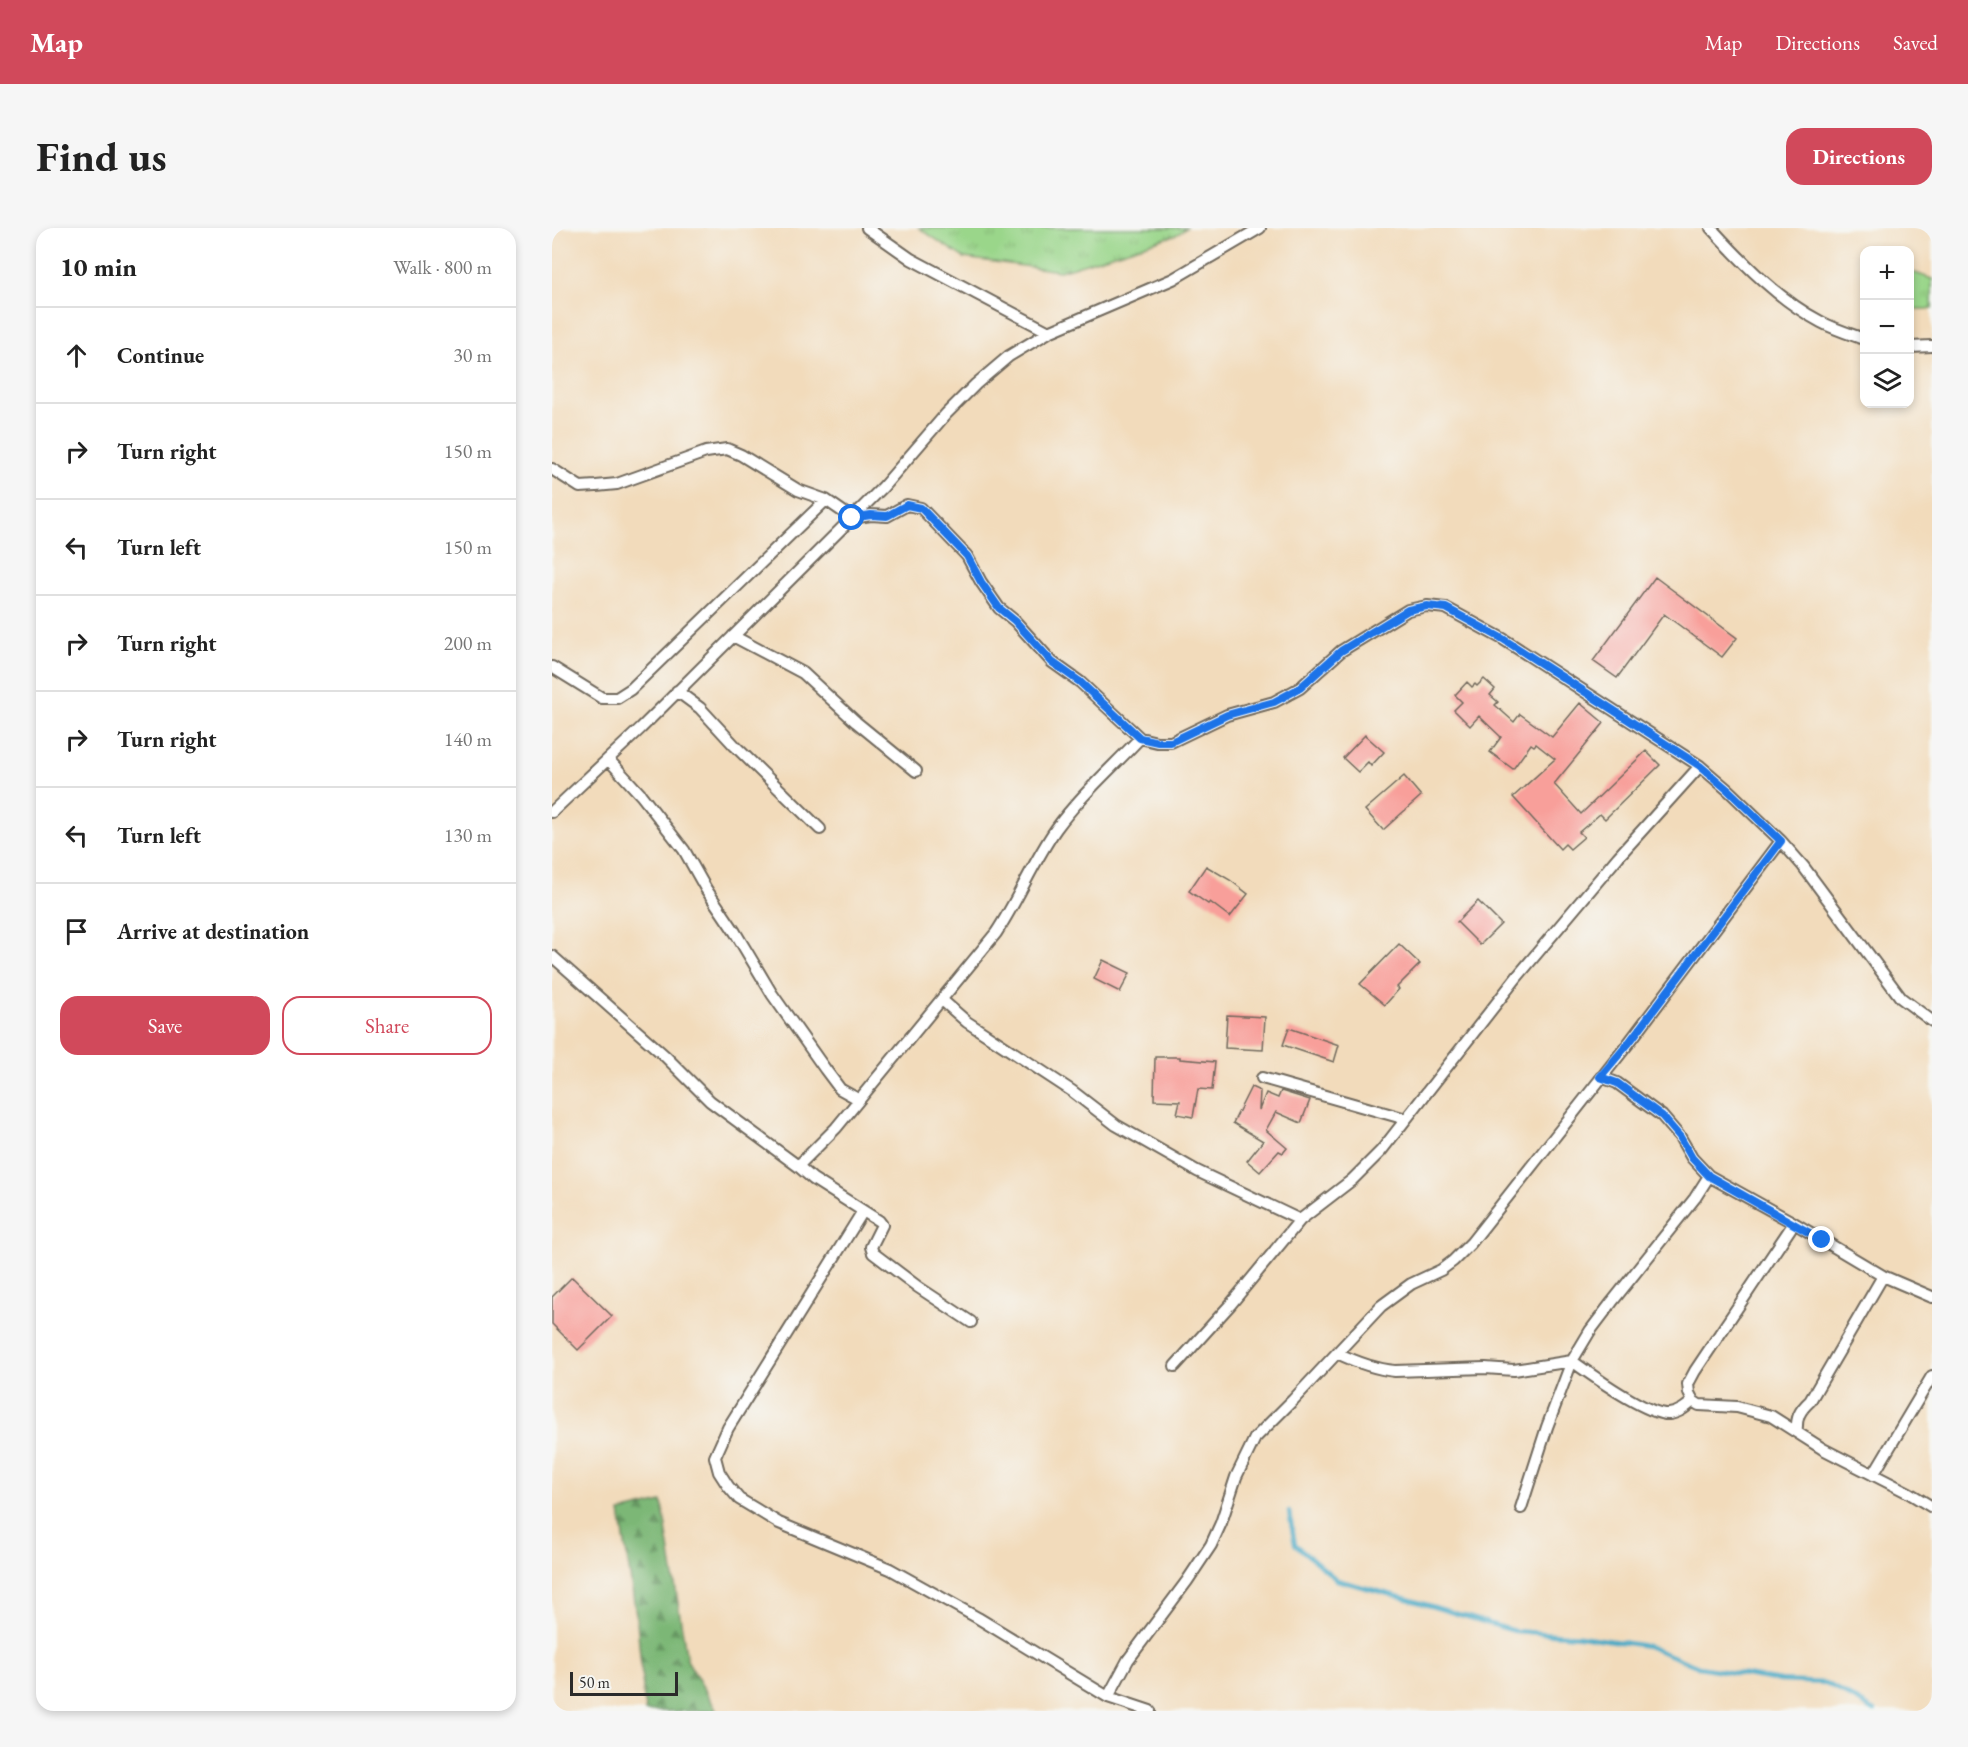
<!DOCTYPE html>
<html lang="en">
<head>
<meta charset="utf-8">
<style>
	body { margin:0; font-family:"EB Garamond",serif; background:#f6f6f6; color:#222 }
	.controls { position:absolute; right:18px; top:18px; display:grid; overflow:hidden; border-radius:12px; box-shadow:0 3px 9px #0003 }
	.controls button { width:54px; height:54px; display:grid; place-items:center; padding:0; border:0; border-bottom:2px solid #e0e0e0; background:#fff; color:#222; font:30px sans-serif }
	.scale { position:absolute; left:18px; bottom:15px; width:108px; box-sizing:border-box; padding-left:6px; border:3px solid #2b2b2b; border-top:0; font-size:16px; line-height:21px; white-space:nowrap; color:#2b2b2b; -webkit-text-stroke:4px #f6f6f2; paint-order:stroke }
	.stop { position:absolute; width:18px; height:18px; margin:-14px; border:4px solid #1a73e8; border-radius:50%; background:#fff }
	.stop.end { background:#1a73e8; border-color:#fff; box-shadow:0 2px 6px #0008 }
	.list { margin:0; padding:0; list-style:none }
	h2 { display:flex; justify-content:space-between; align-items:center; height:78px; margin:0; padding:0 24px; font-size:26px }
	h2 small { font-size:20px; font-weight:400; color:#767676 }
	.list li { display:grid; grid-template-columns:39px 1fr auto; gap:18px; align-items:center; box-sizing:border-box; height:96px; padding:0 24px; border-top:2px solid #e0e0e0 }
	.list b { display:block; font-size:22px; white-space:nowrap }
	.list em { font-size:20px; font-style:normal; color:#767676 }
	.actions { display:flex; gap:12px; padding:18px 24px }
	.actions a { flex:1; padding:14px 0; border:2px solid #d1495b; border-radius:18px; text-align:center; font-size:21px; color:#d1495b }
	.actions .main { background:#d1495b; color:#fff }
	.icon { flex:none; width:33px; height:33px; fill:none; stroke:currentColor; stroke-width:2; stroke-linecap:round; stroke-linejoin:round }
	.map { position:relative; flex:none; width:1380px; height:1483px; overflow:hidden; border-radius:18px }
	header { display:flex; align-items:center; gap:36px; box-sizing:border-box; height:84px; padding:0 30px; background:#d1495b; color:#fff }
	header strong { font-size:28px }
	nav { display:flex; gap:33px; margin-inline-start:auto; font-size:21px }
	.intro { display:flex; align-items:center; justify-content:space-between; box-sizing:border-box; height:144px; padding:0 36px }
	h1 { margin:0; font-size:42px }
	.button { padding:15px 27px; border-radius:18px; background:#d1495b; color:#fff; font-size:21px; font-weight:700 }
	main { display:flex; gap:36px; padding:0 36px }
	aside { flex:1; background:#fff; border-radius:18px; box-shadow:0 3px 9px #0003 }
	.map>svg:first-child { display:block }
	.grass { fill:url(#grass-tufts); stroke:#62805a; stroke-width:1.5 }
	.forest { fill:url(#forest-firs); stroke:#537150; stroke-width:1.5 }
	.lines { fill:none; stroke-linecap:round; stroke-linejoin:round }
	.stream { stroke:#46a9c5; stroke-width:4.5 }
	.building { fill:#f89f9a }
	.street-casing { stroke:#71695d; stroke-width:14 }
	.street { stroke:#fff; stroke-width:10 }
	.route { stroke:#1a73e8; stroke-width:8 }
</style>
</head>
<body>
<header>
<strong>Map</strong>
<nav><a>Map</a><a>Directions</a><a>Saved</a></nav>
</header>
<div class="intro"><h1>Find us</h1><a class="button">Directions</a></div>
<main>
<aside>
<h2>10 min<small>Walk · 800 m</small></h2>
<ul class="list">
<li><svg class="icon" aria-label="ahead" viewBox="0 0 24 24"><path d="M12 20V5M6 11l6-6 6 6"/></svg><div><b>Continue</b></div><em>30 m</em></li>
<li><svg class="icon" aria-label="right" viewBox="0 0 24 24"><path d="M7 20v-9h11M14 6l5 5-5 5"/></svg><div><b>Turn right</b></div><em>150 m</em></li>
<li><svg class="icon" aria-label="left" viewBox="0 0 24 24"><path d="M17 20v-9H6M10 6l-5 5 5 5"/></svg><div><b>Turn left</b></div><em>150 m</em></li>
<li><svg class="icon" aria-label="right" viewBox="0 0 24 24"><path d="M7 20v-9h11M14 6l5 5-5 5"/></svg><div><b>Turn right</b></div><em>200 m</em></li>
<li><svg class="icon" aria-label="right" viewBox="0 0 24 24"><path d="M7 20v-9h11M14 6l5 5-5 5"/></svg><div><b>Turn right</b></div><em>140 m</em></li>
<li><svg class="icon" aria-label="left" viewBox="0 0 24 24"><path d="M17 20v-9H6M10 6l-5 5 5 5"/></svg><div><b>Turn left</b></div><em>130 m</em></li>
<li><svg class="icon" aria-label="arrive" viewBox="0 0 24 24"><path d="M6 21V4h12l-3 4 3 4H6"/></svg><div><b>Arrive at destination</b></div></li>
</ul>
<div class="actions"><a class="main">Save</a><a>Share</a></div>
</aside>
<div class="map">
<svg width="1380" height="1483" viewBox="0 0 1380 1483">
	<defs>
		<pattern id="grass-tufts" width="24" height="20" patternUnits="userSpaceOnUse" patternTransform="scale(1.5)"><rect width="24" height="20" fill="#9ad68a"/><path d="M3 7l-1-3M5 7V3M7 7l1-3M15 17l-1-3M17 17v-4M19 17l1-3" fill="none" stroke="#85b877"/></pattern>
		<pattern id="forest-firs" width="22" height="20" patternUnits="userSpaceOnUse" patternTransform="scale(1.5)"><rect width="22" height="20" fill="#7bb776"/><path d="M5 1l3.5 6h-7zM16 11l3.5 6h-7z" fill="#659561"/></pattern>
	</defs>
	<rect width="100%" height="100%" fill="#f6f6f2"/>
	<filter id="ink" filterUnits="userSpaceOnUse"><feTurbulence type="fractalNoise" baseFrequency=".0167" numOctaves="2"/><feDisplacementMap in="SourceGraphic" scale="12" xChannelSelector="R" yChannelSelector="G"/><feConvolveMatrix kernelMatrix="1 2 1 2 8 2 1 2 1" color-interpolation-filters="sRGB"/></filter>
	<filter id="wash" filterUnits="userSpaceOnUse"><feTurbulence type="fractalNoise" baseFrequency=".008" numOctaves="4" result="noise"/><feDisplacementMap in="SourceGraphic" scale="24" xChannelSelector="R" yChannelSelector="G"/><feGaussianBlur stdDeviation="1.35" result="paint"/><feColorMatrix in="noise" values="0 0 0 0 0 0 0 0 0 0 0 0 0 0 0 0 0 1.4 0 .05"/><feComposite in="paint" operator="in"/></filter>
	<g filter="url(#wash)">
		<rect width="100%" height="100%" fill="#f2dbbb"/>
		<path class="grass" d="M 367,0 L 634,0 L 624,7 L 508,43 L 412,30 Z
			M 1358,43 L 1380,51 L 1380,81 L 1358,81 Z"/>
		<path class="forest" d="M 110,1274 L 135,1432 L 165,1483 L 93,1483 L 85,1393 L 68,1284 Z"/>
		<g class="lines">
			<path class="stream" d="M 737,1284 L 743,1316 L 785,1352 L 859,1372 L 962,1403 L 1028,1408 L 1095,1418 L 1147,1439 L 1228,1453 L 1274,1455 L 1323,1483"/>
		</g>
		<g id="blocks">
			<path class="building" d="M 1103,349 L 1185,410 L 1170,429 L 1112,386 L 1065,450 L 1041,433 Z
				M 932,451 L 943,461 L 938,467 L 946,474 L 943,477 L 962,494 L 968,486 L 1000,509 L 1028,475 L 1052,495 L 1002,556 L 1029,586 L 1094,523 L 1108,537 L 1053,591 L 1048,586 L 1027,604 L 1032,609 L 1018,621 L 1013,616 L 1008,621 L 961,569 L 1003,531 L 984,516 L 982,518 L 979,516 L 961,541 L 938,524 L 949,509 L 927,488 L 918,498 L 902,482 L 910,474 L 903,467 L 915,454 L 920,459 L 923,456 L 925,458 Z
				M 813,507 L 832,524 L 819,538 L 816,534 L 806,544 L 791,530 Z
				M 852,548 L 869,568 L 831,602 L 813,582 Z
				M 654,638 L 678,652 L 696,666 L 678,689 L 658,674 L 656,676 L 637,663 Z
				M 926,673 L 949,696 L 928,717 L 905,694 Z
				M 847,716 L 868,736 L 845,759 L 847,761 L 833,777 L 808,756 Z
				M 551,732 L 578,745 L 568,764 L 542,751 Z
				M 675,787 L 713,789 L 711,822 L 673,820 Z
				M 737,800 L 787,817 L 782,834 L 731,817 Z
				M 603,829 L 628,829 L 628,831 L 663,834 L 660,862 L 646,861 L 641,889 L 625,886 L 628,873 L 602,872 Z
				M 699,859 L 708,863 L 707,882 L 714,865 L 726,870 L 729,863 L 758,872 L 749,895 L 724,884 L 714,902 L 735,920 L 731,925 L 727,923 L 708,944 L 695,933 L 711,913 L 681,895 Z
				M 20,1049 L 60,1088 L 26,1122 L 0,1096 L 0,1069 Z"/>
		</g>
	</g>
	<g filter="url(#ink)">
		<use href="#blocks" fill-opacity="0" stroke="#71695d" stroke-width="1.5"/>
		<g class="lines">
			<defs>
				<path id="street" d="M 315,0 L 359,31 L 497,104
					M 1159,0 C 1191,35 1227,72 1269,94 C 1282,101 1298,106 1312,111
					M 1358,119 L 1380,118
					M 0,241 L 28,259 L 44,258 L 65,256 L 154,224 L 175,221 L 189,227 L 246,262 L 274,272 L 300,290 L 319,287 L 335,288 L 355,277 L 369,280 L 415,328 L 429,354 L 447,380 L 463,393 L 500,434 L 528,454 L 588,510 L 605,514 L 619,514 L 675,487 L 722,474 L 748,460 L 789,423 L 856,382 L 875,378 L 894,380 L 951,411 L 1148,538 L 1176,562 L 1229,613 L 1251,638 L 1349,770 L 1380,793
					M 181,408 L 251,445 L 304,494 L 364,543
					M 0,439 L 50,470 L 65,470 L 79,461 L 274,272
					M 125,463 L 148,480 L 183,518 L 268,601
					M 56,531 L 89,567 L 132,622 L 154,661 L 183,704 L 220,766 L 273,841 L 288,861 L 306,871
					M 0,584 L 89,500 L 300,290 L 331,259 L 394,186 L 424,156 L 457,128 L 497,104 L 621,51 L 708,0
					M 0,728 L 113,828 L 158,873 L 246,938
					M 390,772 L 415,794 L 520,863 L 564,897 L 645,943 L 748,992
					M 1049,849 L 1065,855 L 1110,888 L 1128,909 L 1140,930 L 1157,948 L 1242,995 L 1331,1048 L 1380,1069
					M 710,850 L 854,891
					M 311,983 L 176,1200 L 163,1229 L 167,1244 L 176,1258 L 187,1271 L 227,1295 L 338,1341 L 426,1390 L 556,1469 L 598,1483
					M 1242,995 L 1143,1143 L 1136,1156 L 1137,1165 L 1141,1173 L 1147,1177 L 1185,1179 L 1219,1188 L 1271,1221 L 1357,1265 L 1380,1279
					M 419,1094 L 366,1059 L 321,1025 L 319,1019 L 330,997 L 327,993 L 261,951 L 246,938 L 284,900 L 444,705 C 466,672 481,634 504,601 C 528,568 560,540 588,510
					M 785,1125 C 804,1134 822,1141 843,1143 L 933,1140 L 962,1142 L 1020,1133 C 1038,1146 1096,1188 1117,1186 C 1127,1185 1134,1179 1141,1173
					M 623,1138 L 678,1077 L 748,992 L 800,952 L 829,923 L 965,749 L 1066,629 L 1148,538
					M 1245,1204 C 1244,1190 1247,1183 1258,1173 L 1331,1048
					M 1321,1247 L 1380,1148
					M 969,1280 L 995,1199 L 1020,1133 L 1038,1103 L 1060,1074 L 1143,970 L 1157,948
					M 556,1469 L 576,1432 L 635,1353 L 659,1317 L 669,1295 L 684,1249 L 703,1210 L 741,1172 L 829,1078 L 859,1056 L 889,1042 L 901,1033 L 919,1015 L 1076,816 L 1229,613"/>
			</defs>
			<use href="#street" class="street-casing"/>
			<use href="#street" class="street"/>
		</g>
	</g>
	<g class="lines" filter="url(#ink)">
		<path class="route" d="M 300,290 L 319,287 L 335,288 L 355,277 L 369,280 L 415,328 L 429,354 L 447,380 L 463,393 L 500,434 L 528,454 L 588,510 L 606,514 L 619,514 L 675,487 L 722,474 L 748,460 L 789,423 L 856,382 L 875,378 L 894,380 L 951,411 L 1148,538 L 1176,562 L 1229,613 L 1076,816 L 1048,849 L 1065,855 L 1110,888 L 1128,909 L 1140,930 L 1157,948 L 1270,1012"/>
	</g>
</svg>
<div class="controls">
<button>+</button>
<button>−</button>
<button><svg class="icon" aria-label="layers" viewBox="0 0 24 24"><path d="M12 4l9 5-9 5-9-5zM3 14l9 5 9-5"/></svg></button>
</div>
<div class="scale">50 m</div>
<div class="stop" style="left:300px;top:290px"></div>
<div class="stop end" style="left:1270px;top:1012px"></div>
</div>
</main>
</body>
</html>
